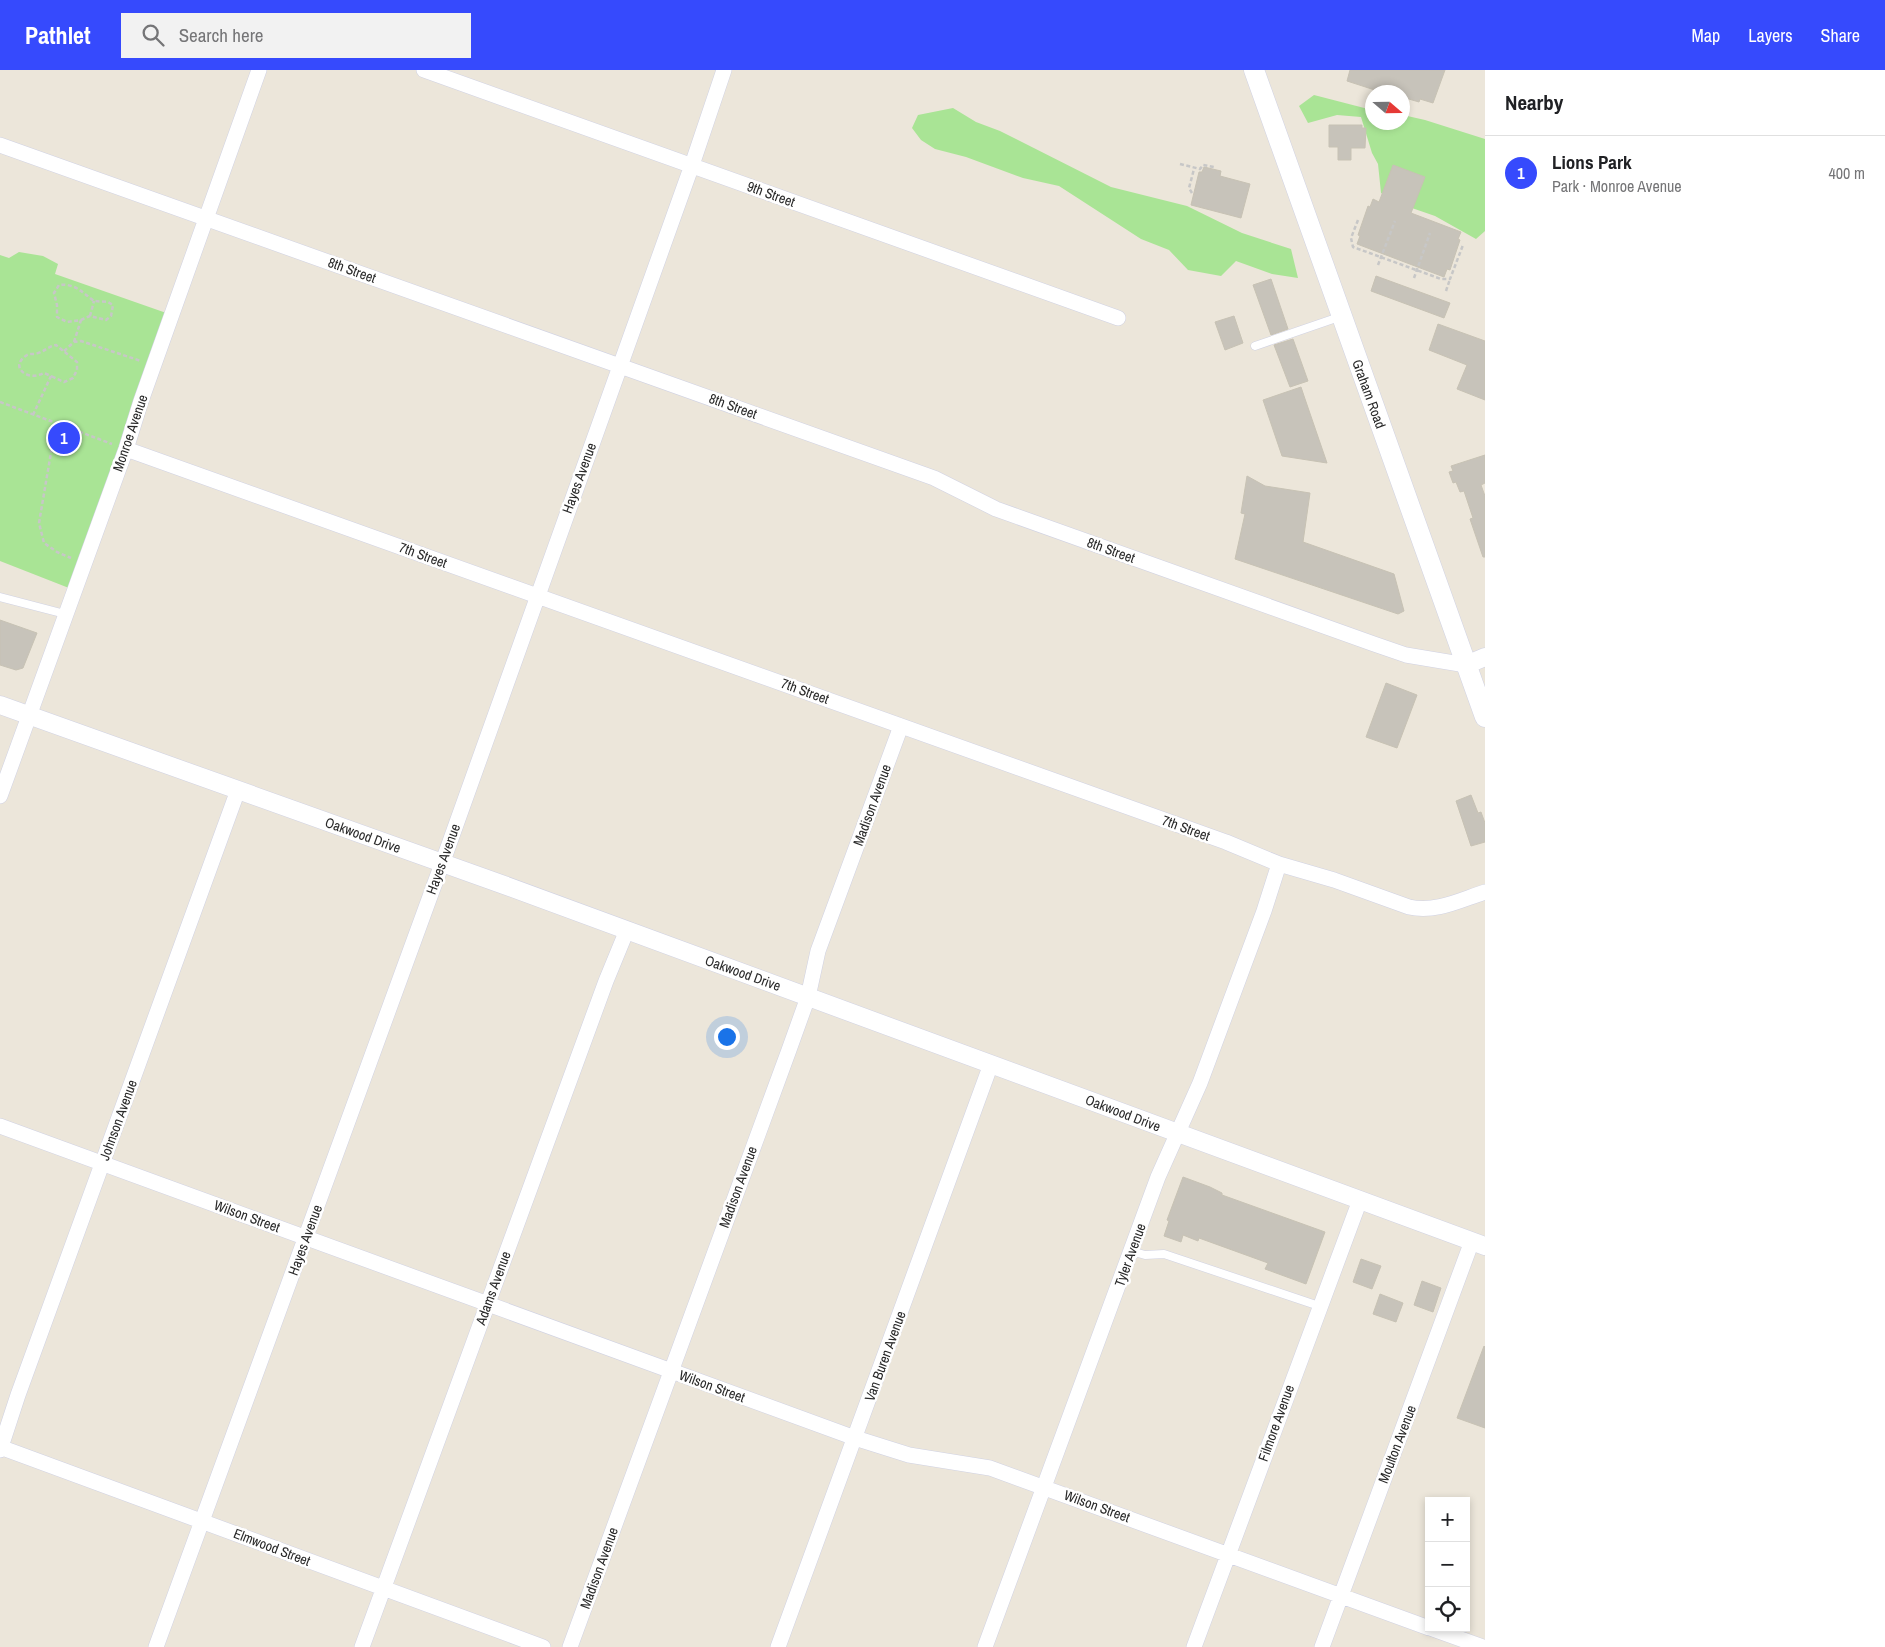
<!DOCTYPE html>
<html lang="en">
<head>
<meta charset="utf-8">
<style>
	body { margin:0; font-family:"Archivo Narrow",sans-serif; background:#f2f2f2; color:#202124 }
	.controls { position:absolute; right:15px; bottom:15px; display:grid; overflow:hidden; border-radius:0px; box-shadow:0 2px 8px #0003 }
	.controls button { width:45px; height:45px; display:grid; place-items:center; padding:0; border:0; border-bottom:1px solid #e0e0e0; background:#fff; color:#202124; font:25px sans-serif }
	.compass { position:absolute; left:1365px; top:15px; width:45px; height:45px; border-radius:50%; background:#fff; box-shadow:0 2px 8px #0003; rotate:110deg }
	.you { position:absolute; left:726px; top:966px; width:18px; height:18px; margin:-12px; border:4px solid #fff; border-radius:50%; background:#1a73e8; box-shadow:0 0 0 8px #1a73e833 }
	.badge { display:grid; place-items:center; width:32px; height:32px; border-radius:50%; background:#364afd; color:#fff; font-size:16px; font-weight:700 }
	.pin { position:absolute; translate:-50% -50%; border:2px solid #fff; box-shadow:0 1px 5px #0006 }
	.list { margin:0; padding:0; list-style:none }
	h2 { display:flex; justify-content:space-between; align-items:center; height:65px; margin:0; padding:0 20px; font-size:21px }
	h2 small { font-size:16px; font-weight:400; color:#757577 }
	.list li { display:grid; grid-template-columns:32px 1fr auto; gap:15px; align-items:center; box-sizing:border-box; height:75px; padding:0 20px; border-top:1px solid #e0e0e0 }
	.list b { display:block; font-size:19px; white-space:nowrap }
	.list p { margin:0; font-size:16px; white-space:nowrap; color:#757577 }
	.list em { font-size:16px; font-style:normal; color:#757577 }
	.icon { flex:none; width:28px; height:28px; fill:none; stroke:currentColor; stroke-width:2; stroke-linecap:round; stroke-linejoin:round }
	.map { position:relative; flex:none; width:1485px; height:1577px; overflow:hidden }
	header { display:flex; align-items:center; gap:30px; box-sizing:border-box; height:70px; padding:0 25px; background:#364afd; color:#fff }
	header strong { font-size:24px }
	nav { display:flex; gap:28px; margin-inline-start:auto; font-size:18px }
	.search { width:350px; height:45px; background:#f2f2f2; display:flex; align-items:center; gap:12px; box-sizing:border-box; padding:0 18px; border-radius:0px; color:#757577; font-size:19px }
	main { display:flex }
	aside { flex:1; background:#fff }
	.map>svg:first-child { display:block }
	.green { fill:#a9e495 }
	.building { fill:#c7c3ba; stroke:#c7c2b4 }
	.lines { fill:none; stroke-linecap:round; stroke-linejoin:round }
	.service-casing { stroke:#d0d2e3; stroke-width:9 }
	.minor-casing { stroke:#d0d2e3; stroke-width:16 }
	.tertiary-casing { stroke:#d0d2e3; stroke-width:19 }
	.secondary-casing { stroke:#d0d2e3; stroke-width:21 }
	.path { stroke:#c7c7c7; stroke-width:2.5; stroke-dasharray:4 2.5; stroke-linecap:butt }
	.service { stroke:#fff; stroke-width:8 }
	.minor { stroke:#fff; stroke-width:15 }
	.tertiary { stroke:#fff; stroke-width:18 }
	.secondary { stroke:#fff; stroke-width:20 }
	.labels { text-anchor:middle; dominant-baseline:central; stroke-width:5; stroke-linejoin:round; paint-order:stroke }
	.street-label { font-size:14px; fill:#292929; stroke:#fff }
</style>
</head>
<body>
<header>
<strong>Pathlet</strong>
<div class="search"><svg class="icon" aria-label="search" viewBox="0 0 24 24"><circle cx="10" cy="10" r="6"/><path d="M15 15l6 6"/></svg>Search here</div>
<nav><a>Map</a><a>Layers</a><a>Share</a></nav>
</header>
<main>
<div class="map">
<svg width="1485" height="1577" viewBox="0 0 1485 1577">
	<rect width="100%" height="100%" fill="#ece6da"/>
	<path class="green" d="M 1314,25 L 1372,40 L 1372,52 L 1402,52 L 1403,45 L 1425,50 L 1485,69 L 1485,161 L 1476,169 L 1435,146 L 1409,137 L 1381,123 L 1378,94 L 1372,83 L 1361,47 L 1337,45 L 1308,53 L 1299,36 Z
		M 953,38 L 976,52 L 1000,61 L 1111,117 L 1187,136 L 1242,163 L 1291,179 L 1298,208 L 1272,204 L 1236,191 L 1221,206 L 1188,200 L 1169,180 L 1141,169 L 1059,116 L 1023,108 L 966,87 L 935,79 L 921,70 L 912,58 L 918,45 Z
		M 19,182 L 43,186 L 58,194 L 55,204 L 172,245 L 74,520 L 0,491 L 0,185 L 9,188 Z"/>
	<path class="building" d="M 1350,0 L 1445,0 L 1433,33 L 1420,29 L 1419,32 L 1402,27 L 1402,22 L 1381,22 L 1347,11 Z
		M 1329,55 L 1362,55 L 1362,58 L 1366,58 L 1365,78 L 1351,78 L 1351,90 L 1338,90 L 1338,77 L 1329,77 Z
		M 1393,95 L 1425,107 L 1411,143 L 1461,162 L 1458,169 L 1460,170 L 1450,200 L 1447,199 L 1444,207 L 1357,174 L 1360,166 L 1358,165 L 1368,136 L 1370,137 L 1373,129 L 1379,132 Z
		M 1204,97 L 1221,101 L 1220,106 L 1250,114 L 1241,148 L 1191,135 L 1199,102 L 1202,102 Z
		M 1376,206 L 1450,233 L 1444,248 L 1371,221 Z
		M 1271,209 L 1288,259 L 1271,265 L 1253,215 Z
		M 1234,246 L 1243,273 L 1225,280 L 1215,252 Z
		M 1438,254 L 1485,271 L 1485,330 L 1457,319 L 1467,295 L 1429,280 Z
		M 1293,269 L 1308,311 L 1290,317 L 1274,275 Z
		M 1301,317 L 1304,326 L 1327,393 L 1282,386 L 1263,330 Z
		M 1485,385 L 1485,413 L 1481,415 L 1485,426 L 1485,487 L 1483,487 L 1470,449 L 1473,448 L 1464,421 L 1460,422 L 1456,412 L 1453,413 L 1449,402 L 1453,401 L 1451,396 Z
		M 1247,406 L 1265,416 L 1310,423 L 1303,472 L 1394,504 L 1404,541 L 1398,544 L 1235,489 L 1245,444 L 1241,443 Z
		M 0,550 L 37,563 L 23,598 L 16,600 L 0,595 Z
		M 1386,613 L 1417,625 L 1397,678 L 1366,667 Z
		M 1471,725 L 1478,743 L 1481,742 L 1485,753 L 1485,772 L 1471,776 L 1456,731 Z
		M 1183,1107 L 1210,1117 L 1222,1123 L 1222,1125 L 1325,1162 L 1306,1214 L 1265,1199 L 1268,1193 L 1199,1168 L 1198,1171 L 1183,1165 L 1181,1172 L 1164,1166 L 1169,1151 L 1167,1150 Z
		M 1361,1189 L 1381,1196 L 1372,1219 L 1353,1212 Z
		M 1422,1211 L 1441,1218 L 1433,1242 L 1414,1235 Z
		M 1380,1224 L 1403,1233 L 1396,1252 L 1373,1244 Z
		M 1484,1276 L 1485,1277 L 1485,1358 L 1457,1348 Z"/>
	<g class="lines">
		<defs>
			<path id="service" d="M 1255,276 L 1342,246
				M 0,527 L 65,544
				M 1131,1181 L 1145,1185 L 1164,1184 L 1319,1236"/>
			<path id="minor" d="M 424,0 L 1118,248
				M 0,75 L 934,408 L 996,439 L 1374,574 L 1406,585 L 1466,595
				M 126,379 L 1226,772 L 1279,794 L 1334,810 L 1409,837 C 1436,843 1460,830 1485,822
				M 0,726 L 126,379 L 141,331 L 259,0
				M 0,1056 L 855,1368 L 909,1385 L 990,1398 L 1429,1558
				M 0,1377 L 543,1577
				M 0,1380 L 18,1325 L 238,720
				M 1430,1558 L 1483,1577
				M 156,1577 L 447,780 L 692,95 L 724,0
				M 362,1577 L 606,911 L 627,860
				M 570,1577 L 789,980 L 808,927 L 818,881 L 901,656
				M 778,1577 L 991,994
				M 985,1577 L 1158,1107 L 1200,1013 L 1264,841 L 1279,794
				M 1194,1577 L 1360,1130
				M 1322,1577 L 1472,1171"/>
			<path id="tertiary" d="M 1466,595 L 1485,587
				M 0,635 L 504,815 L 1485,1176"/>
			<path id="secondary" d="M 1254,0 L 1485,647"/>
		</defs>
		<use href="#service" class="service-casing"/>
		<use href="#minor" class="minor-casing"/>
		<use href="#tertiary" class="tertiary-casing"/>
		<use href="#secondary" class="secondary-casing"/>
		<path class="path" d="M 1180,94 L 1200,99 L 1203,95 L 1214,97
			M 1192,123 L 1189,118 L 1194,99
			M 1358,150 L 1351,168 L 1353,177 L 1441,209 L 1450,209 L 1463,175
			M 1378,195 L 1395,151
			M 1414,208 L 1430,163
			M 1446,221 L 1450,209
			M 90,246 L 94,231
			M 74,272 L 81,250 L 67,252 L 57,247 L 57,235 L 54,223 L 59,215 C 75,213 83,223 94,231 L 108,232 L 113,235 L 111,246 L 106,250 L 90,246 L 81,250
			M 64,281 L 74,272 L 81,271 L 141,291
			M 0,332 L 112,374
			M 33,345 L 51,306 L 44,303 C 28,312 8,297 27,285 C 30,283 34,285 38,283 C 45,281 49,276 56,275 L 77,292 L 77,300 L 73,308 L 64,312 L 51,306
			M 56,353 L 39,453 L 44,473 L 57,482 L 71,488"/>
		<use href="#service" class="service"/>
		<use href="#minor" class="minor"/>
		<use href="#tertiary" class="tertiary"/>
		<use href="#secondary" class="secondary"/>
	</g>
	<g class="labels">
		<g class="street-label">
			<text transform="translate(771 124) rotate(20)">9th Street</text>
			<text transform="translate(352 200) rotate(20)">8th Street</text>
			<text transform="translate(1369 324) rotate(70)">Graham Road</text>
			<text transform="translate(733 336) rotate(20)">8th Street</text>
			<text transform="translate(130 363) rotate(-71)">Monroe Avenue</text>
			<text transform="translate(579 408) rotate(-70)">Hayes Avenue</text>
			<text transform="translate(1111 480) rotate(20)">8th Street</text>
			<text transform="translate(423 485) rotate(20)">7th Street</text>
			<text transform="translate(805 621) rotate(20)">7th Street</text>
			<text transform="translate(872 735) rotate(-70)">Madison Avenue</text>
			<text transform="translate(1186 758) rotate(20)">7th Street</text>
			<text transform="translate(363 765) rotate(20)">Oakwood Drive</text>
			<text transform="translate(443 789) rotate(-70)">Hayes Avenue</text>
			<text transform="translate(743 903) rotate(20)">Oakwood Drive</text>
			<text transform="translate(1123 1043) rotate(21)">Oakwood Drive</text>
			<text transform="translate(118 1050) rotate(-70)">Johnson Avenue</text>
			<text transform="translate(738 1117) rotate(-70)">Madison Avenue</text>
			<text transform="translate(247 1146) rotate(20)">Wilson Street</text>
			<text transform="translate(305 1170) rotate(-70)">Hayes Avenue</text>
			<text transform="translate(1130 1185) rotate(-70)">Tyler Avenue</text>
			<text transform="translate(493 1218) rotate(-70)">Adams Avenue</text>
			<text transform="translate(885 1286) rotate(-70)">Van Buren Avenue</text>
			<text transform="translate(712 1316) rotate(20)">Wilson Street</text>
			<text transform="translate(1276 1353) rotate(-70)">Filmore Avenue</text>
			<text transform="translate(1397 1374) rotate(-69)">Moulton Avenue</text>
			<text transform="translate(1097 1436) rotate(20)">Wilson Street</text>
			<text transform="translate(272 1477) rotate(21)">Elmwood Street</text>
			<text transform="translate(599 1498) rotate(-70)">Madison Avenue</text>
		</g>
	</g>
</svg>
<div class="controls">
<button>+</button>
<button>−</button>
<button><svg class="icon" aria-label="locate" viewBox="0 0 24 24"><circle cx="12" cy="12" r="6"/><path d="M12 2v4M12 18v4M2 12h4M18 12h4"/></svg></button>
</div>
<svg class="compass" viewBox="-18 -18 36 36"><path d="M0-13l5 13h-10z" fill="#e53935"/><path d="M0 13l5-13h-10z" fill="#757577"/></svg>
<div class="you"></div>
<div class="pin badge" style="left:64px;top:368px">1</div>
</div>
<aside>
<h2>Nearby<small></small></h2>
<ul class="list">
<li><span class="badge">1</span><div><b>Lions Park</b><p>Park · Monroe Avenue</p></div><em>400 m</em></li>
</ul>
</aside>
</main>
</body>
</html>
